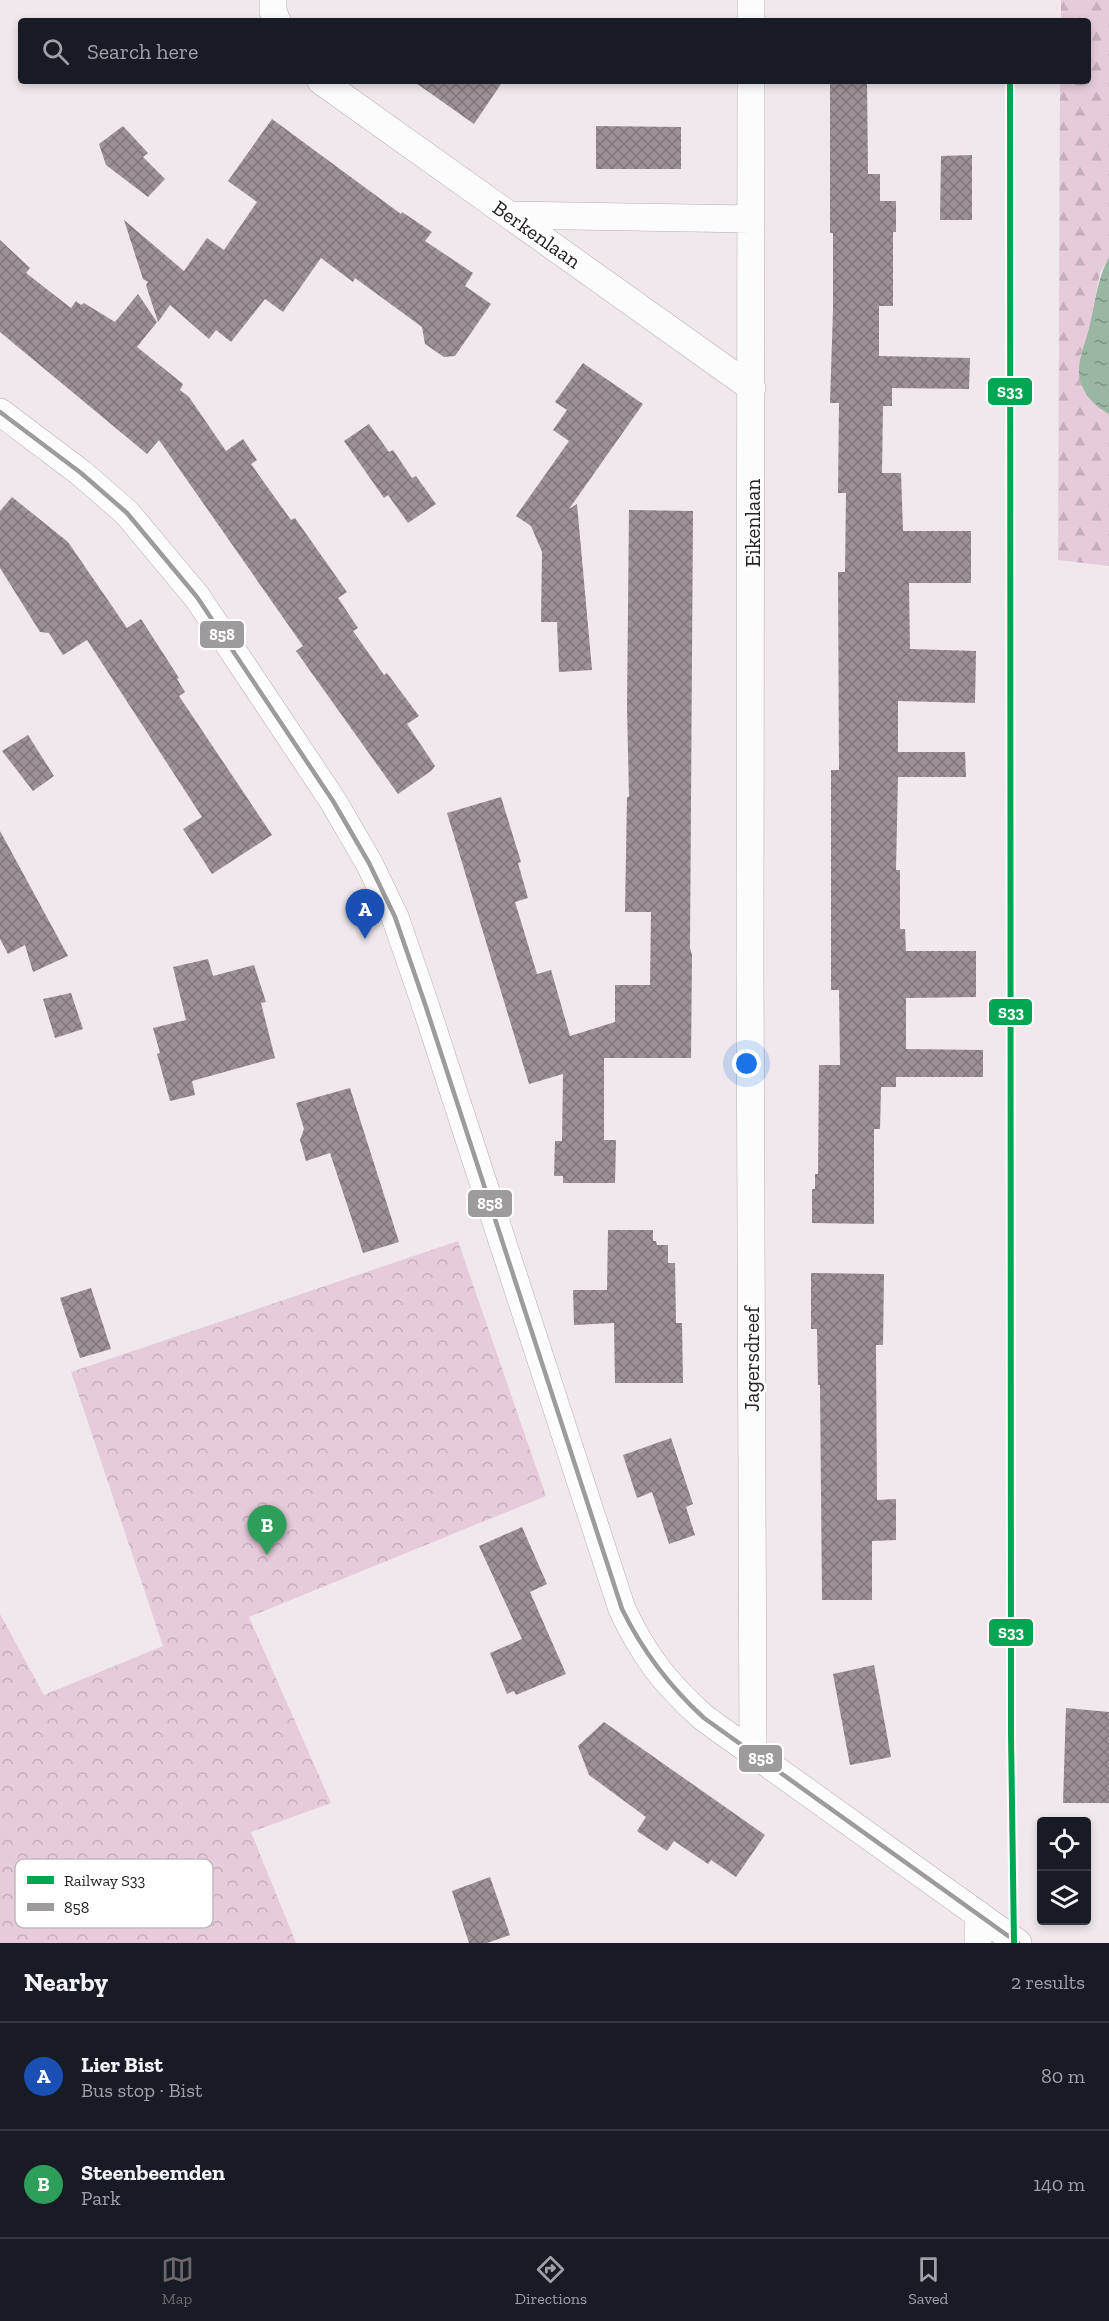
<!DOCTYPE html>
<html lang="en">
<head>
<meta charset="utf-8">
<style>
	body { margin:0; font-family:"Zilla Slab",serif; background:#242831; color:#f1f3f6 }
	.controls { position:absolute; right:18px; bottom:18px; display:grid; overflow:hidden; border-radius:6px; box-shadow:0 3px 9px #0003 }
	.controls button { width:54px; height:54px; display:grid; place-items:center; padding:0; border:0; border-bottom:2px solid #363941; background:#171b24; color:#f1f3f6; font:30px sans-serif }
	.you { position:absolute; left:747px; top:1064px; width:21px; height:21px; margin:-15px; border:4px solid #fff; border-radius:50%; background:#1a73e8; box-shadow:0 0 0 9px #1a73e833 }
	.badge { display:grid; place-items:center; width:39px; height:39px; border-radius:50%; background:#6d676a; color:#fff; font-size:20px; font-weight:700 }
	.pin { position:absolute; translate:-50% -50px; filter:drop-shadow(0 2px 3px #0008) }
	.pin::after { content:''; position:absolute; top:32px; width:21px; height:18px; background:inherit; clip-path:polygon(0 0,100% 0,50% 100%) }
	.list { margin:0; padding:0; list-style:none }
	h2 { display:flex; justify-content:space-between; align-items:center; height:78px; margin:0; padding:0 24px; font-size:26px }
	h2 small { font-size:20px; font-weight:400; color:#9ea1a6 }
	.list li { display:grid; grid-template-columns:39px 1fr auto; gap:18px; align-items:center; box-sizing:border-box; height:108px; padding:0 24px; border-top:2px solid #363941 }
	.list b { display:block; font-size:22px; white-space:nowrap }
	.list p { margin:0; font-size:20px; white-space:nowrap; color:#9ea1a6 }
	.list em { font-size:20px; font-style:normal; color:#9ea1a6 }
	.icon { flex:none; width:33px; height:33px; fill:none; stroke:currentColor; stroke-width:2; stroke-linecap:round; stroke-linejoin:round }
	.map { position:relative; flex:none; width:1109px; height:1943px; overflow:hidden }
	.search { position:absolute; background:#171b24; box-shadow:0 3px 9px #0003; left:18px; right:18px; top:18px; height:66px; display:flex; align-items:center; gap:15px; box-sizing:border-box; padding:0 21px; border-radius:6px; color:#9ea1a6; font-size:22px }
	.sheet { height:294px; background:#171b24 }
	nav { display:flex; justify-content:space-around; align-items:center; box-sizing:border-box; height:84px; border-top:2px solid #363941; background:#171b24; font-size:16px; color:#9ea1a6 }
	nav a { display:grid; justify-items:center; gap:3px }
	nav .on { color:#6d676a }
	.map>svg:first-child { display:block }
	.forest { fill:url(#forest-firs) }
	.park { fill:url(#park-crowns) }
	.water { fill:url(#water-ripples) }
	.building { fill:url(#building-cross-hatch) }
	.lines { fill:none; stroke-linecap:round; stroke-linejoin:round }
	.street-casing { stroke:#b4aeb1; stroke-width:28 }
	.street { stroke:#fdfcfc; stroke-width:27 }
	.bus-1-casing { stroke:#fff; stroke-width:9 }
	.bus-1 { stroke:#9d9b9c; stroke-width:4.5 }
	.rail-1-casing { stroke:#fff; stroke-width:10 }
	.rail-1 { stroke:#00a651; stroke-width:6 }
	.labels { text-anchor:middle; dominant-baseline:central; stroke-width:6; stroke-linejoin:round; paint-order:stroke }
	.street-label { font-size:21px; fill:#262124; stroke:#fff }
	.key { fill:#fff; stroke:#bebcbd; stroke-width:1.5 }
	.key-label { font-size:16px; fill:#262124 }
	.line-badge { stroke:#fff; stroke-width:2 }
	.badge-label { font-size:16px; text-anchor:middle; font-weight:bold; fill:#fff }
</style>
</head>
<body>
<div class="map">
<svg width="1109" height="1943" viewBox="0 0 1109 1943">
	<defs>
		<pattern id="forest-firs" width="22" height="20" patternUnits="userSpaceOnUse" patternTransform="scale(1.5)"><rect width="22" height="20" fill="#e7cbdb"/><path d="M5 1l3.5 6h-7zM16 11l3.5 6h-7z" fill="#c6aebc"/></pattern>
		<pattern id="park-crowns" width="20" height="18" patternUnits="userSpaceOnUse" patternTransform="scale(1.5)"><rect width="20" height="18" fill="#e7cbdb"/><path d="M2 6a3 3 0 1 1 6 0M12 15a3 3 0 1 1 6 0" fill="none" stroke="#c6aebc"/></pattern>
		<pattern id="water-ripples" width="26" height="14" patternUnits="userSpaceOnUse" patternTransform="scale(1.5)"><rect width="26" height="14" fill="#9ab7a4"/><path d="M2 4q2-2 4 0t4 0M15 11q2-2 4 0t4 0" fill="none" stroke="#7d9485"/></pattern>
		<pattern id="building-cross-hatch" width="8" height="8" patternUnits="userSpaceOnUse" patternTransform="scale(1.5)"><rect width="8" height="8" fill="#9c9197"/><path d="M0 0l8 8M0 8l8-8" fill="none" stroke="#7f767b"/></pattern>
	</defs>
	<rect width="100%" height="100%" fill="#f0e8ec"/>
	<path class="forest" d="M 1061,0 L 1109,0 L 1109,257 L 1100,273 L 1089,328 L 1080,357 L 1101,410 L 1109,414 L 1109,566 L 1058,560 L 1060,81 L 1088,81 L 1088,21 L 1061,21 Z"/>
	<path class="park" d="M 458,1241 L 546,1496 L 249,1617 L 331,1803 L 251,1832 L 296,1943 L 0,1943 L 0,1614 L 44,1695 L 163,1646 L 71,1372 Z"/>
	<path class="water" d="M 1109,257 L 1109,414 C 1094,406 1081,392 1079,374 C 1078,358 1085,344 1089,328 C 1095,304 1097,279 1109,257 Z"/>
	<path class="building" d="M 413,81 L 503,81 L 474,124 Z
		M 830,81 L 867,81 L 868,174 L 880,174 L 880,201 L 896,201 L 896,232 L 893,232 L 893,306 L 879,306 L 879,356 L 970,358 L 969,389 L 892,388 L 892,406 L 883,406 L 882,473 L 901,473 L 903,531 L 971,531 L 971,583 L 909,583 L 910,649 L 976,651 L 975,703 L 898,701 L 898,752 L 965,752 L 966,777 L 898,777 L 896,870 L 900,870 L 900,929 L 905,929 L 906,951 L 976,951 L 976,997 L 906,998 L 906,1049 L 983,1050 L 983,1077 L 896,1077 L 896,1087 L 881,1087 L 880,1129 L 874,1129 L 874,1224 L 812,1223 L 812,1189 L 815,1189 L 815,1174 L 818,1174 L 819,1065 L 840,1065 L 839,990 L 831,990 L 831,770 L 839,770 L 838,572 L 845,572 L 846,493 L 838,493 L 839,403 L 830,403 L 833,310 L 833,233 L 830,233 Z
		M 272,119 L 401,214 L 402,212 L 432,232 L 425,241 L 473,273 L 465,286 L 491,304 L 455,356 L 444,357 L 425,344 L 422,327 L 355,278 L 353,282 L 321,258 L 283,312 L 265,299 L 231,342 L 216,330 L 209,339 L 170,305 L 158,322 L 146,285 L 148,282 L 143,279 L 124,220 L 184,271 L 207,238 L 224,250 L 257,202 L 228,181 Z
		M 123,126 L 148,153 L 143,157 L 165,179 L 148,197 L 106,165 L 99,144 Z
		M 596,126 L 681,127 L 681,169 L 596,169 Z
		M 972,155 L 972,220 L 940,220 L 941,156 Z
		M 0,240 L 30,268 L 26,273 L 71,308 L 76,301 L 81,305 L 84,303 L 115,322 L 138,294 L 157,322 L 137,347 L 183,384 L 180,390 L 189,397 L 226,451 L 243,439 L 257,460 L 251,464 L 291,520 L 295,518 L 347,592 L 338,598 L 358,628 L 353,631 L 384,675 L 387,673 L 419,716 L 407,724 L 435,766 L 431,771 L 398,794 L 296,651 L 303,646 L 159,440 L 147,454 L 0,332 Z
		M 583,363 L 643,404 L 569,509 L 577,504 L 592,670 L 559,672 L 557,622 L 541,622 L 542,552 L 531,526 L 516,516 L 569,441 L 553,430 L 567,410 L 555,402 Z
		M 369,424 L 389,452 L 393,450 L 412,478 L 416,476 L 436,504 L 408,523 L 388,495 L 384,498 L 344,441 Z
		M 12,497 L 68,542 L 127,628 L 141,619 L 179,678 L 177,679 L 185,692 L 179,696 L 272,835 L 212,874 L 183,829 L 202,817 L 87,640 L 63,655 L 49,633 L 40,632 L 0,568 L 0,511 Z
		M 629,510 L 693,511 L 690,948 L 692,955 L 691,1058 L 604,1058 L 604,1140 L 616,1140 L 615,1183 L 563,1183 L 563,1176 L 554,1176 L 555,1141 L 562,1141 L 563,1074 L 529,1084 L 447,813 L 501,797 L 521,862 L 518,863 L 528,898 L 515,902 L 537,974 L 551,970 L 570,1036 L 615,1022 L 615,985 L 650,985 L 651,912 L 625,912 L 627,797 L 629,797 L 627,707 Z
		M 28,735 L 54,776 L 33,791 L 2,751 Z
		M 0,831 L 68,956 L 33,972 L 25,945 L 8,954 L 0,939 Z
		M 208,959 L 213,976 L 254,965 L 266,1002 L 261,1003 L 275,1058 L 192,1081 L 195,1095 L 170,1101 L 157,1054 L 160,1053 L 153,1028 L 186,1020 L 173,967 Z
		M 71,993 L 83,1029 L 55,1038 L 43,999 Z
		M 350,1088 L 399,1242 L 363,1253 L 330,1153 L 306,1161 L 300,1140 L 304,1129 L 296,1103 Z
		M 608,1230 L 653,1230 L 653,1241 L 656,1241 L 657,1245 L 668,1245 L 668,1263 L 675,1263 L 676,1323 L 682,1323 L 683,1383 L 615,1383 L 614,1323 L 574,1325 L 573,1290 L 607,1290 Z
		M 811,1273 L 884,1274 L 883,1345 L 876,1345 L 877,1500 L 896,1499 L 896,1540 L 872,1541 L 872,1600 L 822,1600 L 820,1385 L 818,1385 L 817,1329 L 811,1329 Z
		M 91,1288 L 111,1349 L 80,1358 L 60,1298 Z
		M 671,1438 L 693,1504 L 686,1507 L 695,1535 L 669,1544 L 652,1492 L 637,1498 L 623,1455 Z
		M 522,1527 L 547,1584 L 530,1592 L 566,1674 L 516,1695 L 514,1691 L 507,1694 L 490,1653 L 522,1639 L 479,1546 Z
		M 874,1665 L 891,1757 L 850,1765 L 833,1674 Z
		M 1066,1708 L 1109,1712 L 1109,1803 L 1063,1803 Z
		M 604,1722 L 765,1835 L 736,1877 L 711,1860 L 708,1864 L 674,1841 L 667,1851 L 637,1831 L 646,1817 L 589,1775 L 578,1746 Z
		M 490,1877 L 510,1935 L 487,1943 L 469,1943 L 452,1891 Z"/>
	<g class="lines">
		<defs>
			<path id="street" d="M 273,0 L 273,11 L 277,21
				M 751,21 L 751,0
				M 321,81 L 752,388
				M 751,81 L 750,966 L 753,1752
				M 511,215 L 751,219
				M 0,412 L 81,473 L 127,513 L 197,597 L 333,801 L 369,863 L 395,917 L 425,1004 L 622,1609 C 644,1656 665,1683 704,1718 L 1018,1943
				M 978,1914 L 978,1943"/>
		</defs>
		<use href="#street" class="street-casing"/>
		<use href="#street" class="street"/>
		<defs>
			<path id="bus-1" d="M 0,412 L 81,473 L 127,513 L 197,597 L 333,801 L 369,863 L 395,917 L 425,1004 L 622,1609 C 643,1652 669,1686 704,1718 L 1018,1943"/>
		</defs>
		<use href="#bus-1" class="bus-1-casing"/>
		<use href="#bus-1" class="bus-1"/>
		<defs>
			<path id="rail-1" d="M 1010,81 L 1011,1733 L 1014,1943"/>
		</defs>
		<use href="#rail-1" class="rail-1-casing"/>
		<use href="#rail-1" class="rail-1"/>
	</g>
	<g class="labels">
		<g class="street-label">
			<text transform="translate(537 234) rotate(35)">Berkenlaan</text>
			<text transform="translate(752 523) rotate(-90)">Eikenlaan</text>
			<text transform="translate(751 1359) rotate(-90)">Jagersdreef</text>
		</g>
	</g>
	<rect x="15" y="1859" width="198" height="69" rx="9" class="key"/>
	<rect x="27" y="1876" width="27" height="8" fill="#00a651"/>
	<rect x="27" y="1903" width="27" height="8" fill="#9d9b9c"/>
	<g class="key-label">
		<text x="64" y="1886">Railway S33</text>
		<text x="64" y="1913">858</text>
	</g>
	<g class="line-badge">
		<rect x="987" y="377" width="46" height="29" rx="6" fill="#00a651"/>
		<rect x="199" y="620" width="46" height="29" rx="6" fill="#9d9b9c"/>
		<rect x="988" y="998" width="45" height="28" rx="6" fill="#00a651"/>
		<rect x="467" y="1189" width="46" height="29" rx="6" fill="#9d9b9c"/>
		<rect x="988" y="1618" width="46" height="29" rx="6" fill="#00a651"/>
		<rect x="738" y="1744" width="45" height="29" rx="6" fill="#9d9b9c"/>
	</g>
	<g class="badge-label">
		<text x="1010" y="397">S33</text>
		<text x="222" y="640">858</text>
		<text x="1011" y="1018">S33</text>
		<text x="490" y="1209">858</text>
		<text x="1011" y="1638">S33</text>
		<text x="761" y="1764">858</text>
	</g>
</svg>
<div class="controls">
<button><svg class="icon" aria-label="locate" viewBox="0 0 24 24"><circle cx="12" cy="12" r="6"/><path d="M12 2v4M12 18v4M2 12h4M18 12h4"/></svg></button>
<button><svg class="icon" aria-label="layers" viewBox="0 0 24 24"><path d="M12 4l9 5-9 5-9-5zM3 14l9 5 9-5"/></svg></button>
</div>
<div class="you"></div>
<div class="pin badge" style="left:365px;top:939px;background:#1a4fb4">A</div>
<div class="pin badge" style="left:267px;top:1555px;background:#2e9e5b">B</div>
<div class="search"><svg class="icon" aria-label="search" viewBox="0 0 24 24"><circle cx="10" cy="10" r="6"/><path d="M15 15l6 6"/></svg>Search here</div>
</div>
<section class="sheet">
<h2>Nearby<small>2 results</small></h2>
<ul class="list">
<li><span class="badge" style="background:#1a4fb4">A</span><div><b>Lier Bist</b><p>Bus stop · Bist</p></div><em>80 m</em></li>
<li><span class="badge" style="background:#2e9e5b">B</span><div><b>Steenbeemden</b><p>Park</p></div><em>140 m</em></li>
</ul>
</section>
<nav>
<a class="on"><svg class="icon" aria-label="map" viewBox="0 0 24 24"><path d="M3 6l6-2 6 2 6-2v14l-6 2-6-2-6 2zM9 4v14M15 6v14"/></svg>Map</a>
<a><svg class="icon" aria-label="directions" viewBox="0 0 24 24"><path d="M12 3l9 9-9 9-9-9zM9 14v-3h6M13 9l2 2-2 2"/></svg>Directions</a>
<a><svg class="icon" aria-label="saved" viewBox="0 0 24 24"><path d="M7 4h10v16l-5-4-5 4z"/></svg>Saved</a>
</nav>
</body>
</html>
